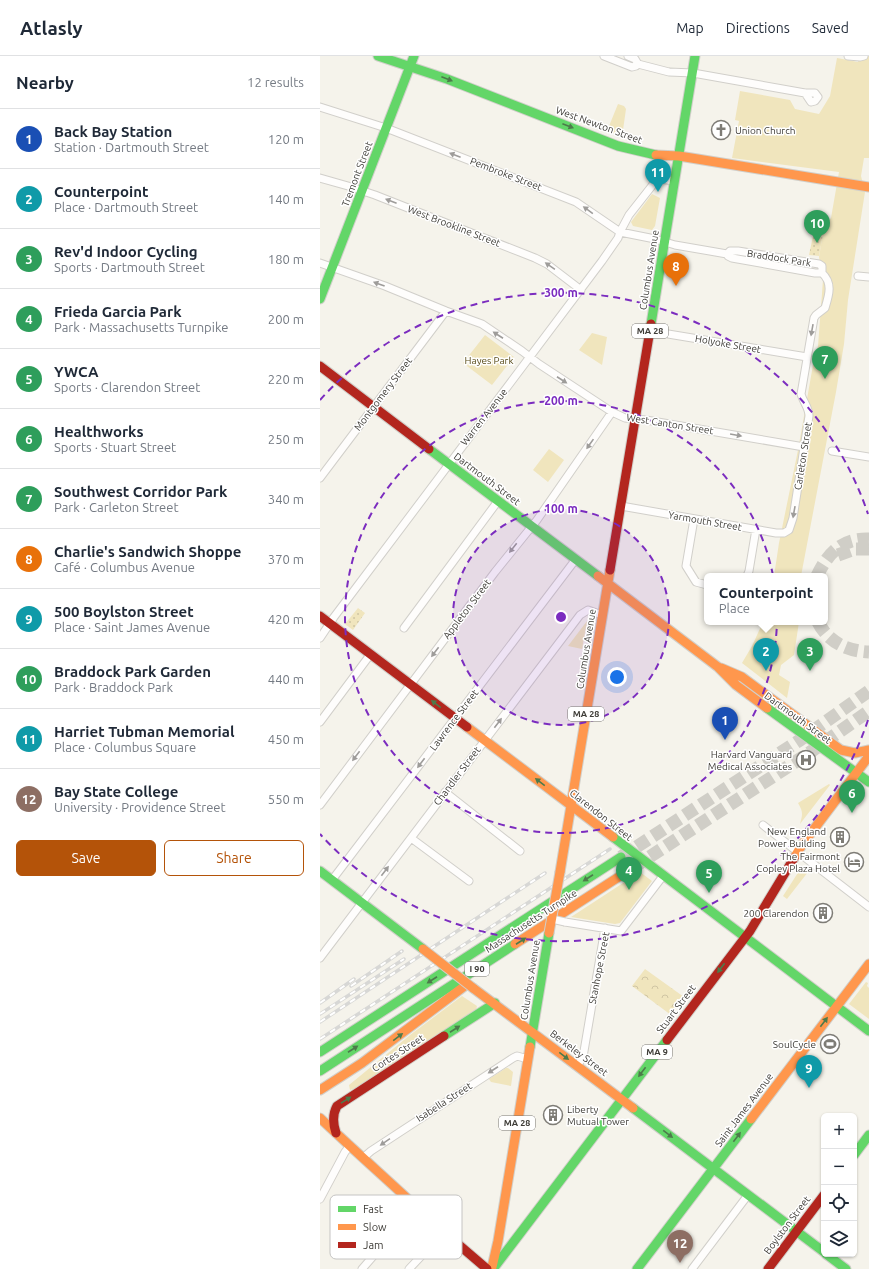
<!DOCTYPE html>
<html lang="en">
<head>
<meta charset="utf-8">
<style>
	body { margin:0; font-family:Ubuntu,sans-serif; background:#f2f2f3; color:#1f2937 }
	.controls { position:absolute; right:12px; bottom:12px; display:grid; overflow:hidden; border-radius:6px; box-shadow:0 1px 3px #0004 }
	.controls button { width:36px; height:36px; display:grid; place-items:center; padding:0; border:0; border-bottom:1px solid #e0e1e3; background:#fff; color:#1f2937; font:20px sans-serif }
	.you { position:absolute; left:297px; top:621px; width:14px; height:14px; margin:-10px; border:3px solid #fff; border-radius:50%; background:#1a73e8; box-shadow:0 0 0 6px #1a73e833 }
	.badge { display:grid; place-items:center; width:26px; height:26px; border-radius:50%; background:#b45309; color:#fff; font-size:13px; font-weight:700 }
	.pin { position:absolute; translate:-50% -33px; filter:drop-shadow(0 1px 2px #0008) }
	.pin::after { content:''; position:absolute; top:21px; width:14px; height:12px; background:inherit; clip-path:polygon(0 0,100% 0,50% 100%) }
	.popup { position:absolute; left:384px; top:517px; width:124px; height:52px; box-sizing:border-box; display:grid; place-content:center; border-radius:6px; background:#fff; filter:drop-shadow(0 1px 3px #0005); font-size:13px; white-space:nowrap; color:#747a83 }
	.popup b { font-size:15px; color:#1f2937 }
	.popup::after { content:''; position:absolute; left:50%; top:100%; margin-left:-8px; border:8px solid transparent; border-top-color:#fff }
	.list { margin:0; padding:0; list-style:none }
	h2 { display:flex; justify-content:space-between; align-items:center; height:52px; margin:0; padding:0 16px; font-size:17px }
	h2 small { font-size:13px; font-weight:400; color:#747a83 }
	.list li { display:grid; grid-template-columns:26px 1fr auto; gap:12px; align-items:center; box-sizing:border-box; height:60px; padding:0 16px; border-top:1px solid #e0e1e3 }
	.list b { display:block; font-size:15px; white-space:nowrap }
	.list p { margin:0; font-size:13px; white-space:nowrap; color:#747a83 }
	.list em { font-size:13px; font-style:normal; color:#747a83 }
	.actions { display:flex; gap:8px; padding:12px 16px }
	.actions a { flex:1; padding:9px 0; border:1px solid #b45309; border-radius:6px; text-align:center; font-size:14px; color:#b45309 }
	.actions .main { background:#b45309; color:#fff }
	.icon { flex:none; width:22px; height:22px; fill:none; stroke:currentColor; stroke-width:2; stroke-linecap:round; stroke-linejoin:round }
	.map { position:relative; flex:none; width:549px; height:1213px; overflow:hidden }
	header { display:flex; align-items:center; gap:24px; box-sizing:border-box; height:56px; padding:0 20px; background:#fff; border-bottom:1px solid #e0e1e3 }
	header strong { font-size:19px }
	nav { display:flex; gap:22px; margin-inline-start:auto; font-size:14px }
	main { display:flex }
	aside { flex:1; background:#fff }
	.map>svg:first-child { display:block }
	.green { fill:#f0e5bd }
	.forest { fill:url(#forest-crowns) }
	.garden { fill:url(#garden-dots) }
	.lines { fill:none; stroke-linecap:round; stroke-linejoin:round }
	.highway-tunnel { stroke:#d0cec7; stroke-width:13; stroke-dasharray:13 6; stroke-linecap:butt }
	.street-casing { stroke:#d1cfca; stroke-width:9 }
	.fast-casing { stroke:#d1cfca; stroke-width:11 }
	.slow-casing { stroke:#d1cfca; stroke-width:11 }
	.jam-casing { stroke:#d1cfca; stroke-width:11 }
	.street { stroke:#fefdfc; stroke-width:7 }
	.fast { stroke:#63d668; stroke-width:9 }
	.slow { stroke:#ff974d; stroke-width:9 }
	.jam { stroke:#b3261e; stroke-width:9 }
	.rail-casing { stroke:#d7d7d5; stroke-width:3.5 }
	.rail { stroke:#fff; stroke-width:2; stroke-dasharray:6; stroke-linecap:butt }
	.street-bridge-casing { stroke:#d1cfca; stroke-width:9; stroke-linecap:butt }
	.slow-bridge-casing { stroke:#d1cfca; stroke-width:11; stroke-linecap:butt }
	.street-bridge { stroke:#fefdfc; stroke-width:7 }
	.slow-bridge { stroke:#ff974d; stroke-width:9 }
	.oneway { fill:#4d7a4b }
	.oneway2 { fill:#9e9c9a }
	.ring { fill:none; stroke:#7b2cbf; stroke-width:2; stroke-dasharray:7 5 }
	.labels { text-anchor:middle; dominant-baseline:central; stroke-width:3; stroke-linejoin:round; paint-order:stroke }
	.shield { fill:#fff; stroke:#787673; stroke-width:1 }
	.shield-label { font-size:9px; font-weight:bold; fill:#3e3c37 }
	.street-label { font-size:10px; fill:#3e3c37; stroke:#fff }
	.poi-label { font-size:10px; fill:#3e3c37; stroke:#fff; text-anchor:end }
	.park-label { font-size:10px; fill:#574a16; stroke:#fff }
	.key { fill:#fff; stroke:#c5c4c3; stroke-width:1 }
	.key-label { font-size:11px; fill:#3e3c37 }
	.centre { fill:#7b2cbf; stroke:#fff; stroke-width:2 }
	.ring-label { font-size:12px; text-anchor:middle; font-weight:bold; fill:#7b2cbf; stroke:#fff; stroke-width:3; stroke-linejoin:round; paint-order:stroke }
</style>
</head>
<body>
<header>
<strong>Atlasly</strong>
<nav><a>Map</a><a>Directions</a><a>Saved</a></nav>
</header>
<main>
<aside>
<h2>Nearby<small>12 results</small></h2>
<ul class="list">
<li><span class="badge" style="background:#1a4fb4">1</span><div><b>Back Bay Station</b><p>Station · Dartmouth Street</p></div><em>120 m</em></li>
<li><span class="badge" style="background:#0f9aa8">2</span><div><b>Counterpoint</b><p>Place · Dartmouth Street</p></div><em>140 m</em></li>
<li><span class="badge" style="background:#2e9e5b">3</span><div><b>Rev'd Indoor Cycling</b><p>Sports · Dartmouth Street</p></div><em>180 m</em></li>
<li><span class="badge" style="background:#2e9e5b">4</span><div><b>Frieda Garcia Park</b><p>Park · Massachusetts Turnpike</p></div><em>200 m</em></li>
<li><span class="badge" style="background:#2e9e5b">5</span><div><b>YWCA</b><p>Sports · Clarendon Street</p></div><em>220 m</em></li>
<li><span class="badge" style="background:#2e9e5b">6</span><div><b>Healthworks</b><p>Sports · Stuart Street</p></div><em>250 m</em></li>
<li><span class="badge" style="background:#2e9e5b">7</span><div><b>Southwest Corridor Park</b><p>Park · Carleton Street</p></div><em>340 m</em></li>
<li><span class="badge" style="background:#e8710a">8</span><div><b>Charlie's Sandwich Shoppe</b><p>Café · Columbus Avenue</p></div><em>370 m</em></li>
<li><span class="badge" style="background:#0f9aa8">9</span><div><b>500 Boylston Street</b><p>Place · Saint James Avenue</p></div><em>420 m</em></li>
<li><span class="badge" style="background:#2e9e5b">10</span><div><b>Braddock Park Garden</b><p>Park · Braddock Park</p></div><em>440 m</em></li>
<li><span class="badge" style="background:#0f9aa8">11</span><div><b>Harriet Tubman Memorial</b><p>Place · Columbus Square</p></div><em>450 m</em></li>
<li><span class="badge" style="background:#8d6e63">12</span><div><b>Bay State College</b><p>University · Providence Street</p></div><em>550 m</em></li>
</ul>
<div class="actions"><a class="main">Save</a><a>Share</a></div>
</aside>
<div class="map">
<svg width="549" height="1213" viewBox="0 0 549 1213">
	<defs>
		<pattern id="forest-crowns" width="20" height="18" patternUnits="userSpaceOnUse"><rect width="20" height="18" fill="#f0e5bd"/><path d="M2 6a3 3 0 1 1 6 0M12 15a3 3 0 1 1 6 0" fill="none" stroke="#cfc5a3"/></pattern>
		<pattern id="garden-dots" width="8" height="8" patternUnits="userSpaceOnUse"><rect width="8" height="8" fill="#f0e5bd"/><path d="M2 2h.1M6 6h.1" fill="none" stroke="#cfc5a3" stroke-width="1.8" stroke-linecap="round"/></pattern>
	</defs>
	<rect width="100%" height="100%" fill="#f5f3eb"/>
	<path class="green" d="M 539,0 L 549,0 L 549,102 L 544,102 L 541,120 L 545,136 L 528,244 L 524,288 L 516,336 L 481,520 L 454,520 L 459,487 L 478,394 L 493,309 L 498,290 L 503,224 L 499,201 L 504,171 L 511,162 L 519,116 L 412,102 L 419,65 L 415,64 L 420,35 L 470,44 L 475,53 L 499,58 L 510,40 L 517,2 L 538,6 Z
		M 298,48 L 304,50 L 306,53 L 302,81 L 287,75 Z
		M 332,138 L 340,142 L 335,170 L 332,174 L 313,170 L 311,166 Z
		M 272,277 L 287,281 L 282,309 L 259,294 Z
		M 165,279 L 194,301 L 172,329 L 143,307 Z
		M 229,393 L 244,404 L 228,426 L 213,414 Z
		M 267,565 L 262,593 L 248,590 Z
		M 443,566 L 479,566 L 474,599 L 461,609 L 459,619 L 470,626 L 467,642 L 422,607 L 432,590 Z
		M 509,728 L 510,729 L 480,768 C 482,759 484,757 478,747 Z
		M 481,812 L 488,816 L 467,843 L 463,840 Z
		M 320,816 L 332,825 L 300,867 L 295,868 L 251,861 Z
		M 546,926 L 548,927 L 547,930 L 549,932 L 549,963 L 529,948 Z
		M 142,940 L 157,950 L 156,954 L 36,1032 L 30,1034 L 29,1029 L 90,979 Z
		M 186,1012 L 188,1012 L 193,1016 L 191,1030 L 171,1026 L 169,1023 Z"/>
	<path class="forest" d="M 325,913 L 364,941 L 351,959 L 312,930 Z"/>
	<path class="garden" d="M 500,172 L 504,173 L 499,200 L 489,199 L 494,175 L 499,176 Z
		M 38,552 L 45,557 L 33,574 L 25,568 Z"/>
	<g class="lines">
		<path class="highway-tunnel" d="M 518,499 L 535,493 L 549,493
			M 497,520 C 508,497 522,482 549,483
			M 498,566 C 508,586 527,595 549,596
			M 301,801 L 480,684 L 549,635
			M 314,811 L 489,697 L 549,655"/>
		<defs>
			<path id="street" d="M 284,0 L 312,11 L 316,10 L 318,8
				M 308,0 L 315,3 L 318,8 L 349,16 L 373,17 L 485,37 L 495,37 L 498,41 L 495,45 L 491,46 L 485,37
				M 528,0 L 540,1 L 544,0
				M 0,51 L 66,72 L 256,146 L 300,176 L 309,159 L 335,126 L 339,123 L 355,125
				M 0,122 L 28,130 L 55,139 L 215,202 L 227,208 L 261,234
				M 407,198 L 408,200 L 412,202 L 495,217 L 502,217
				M 0,207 L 65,230 L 126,255 L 162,268 L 202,295 L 219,308 L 292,356 L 305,362 L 326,364 L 484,391
				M 538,220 L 549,221
				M 330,275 L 487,301
				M 512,395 L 549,401
				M 0,422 L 126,255
				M 301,450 L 456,477 L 464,477 L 469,474 L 473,462 L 489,360 C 489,351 483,346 481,338 L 494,262 L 496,259 L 505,252 C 509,239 513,227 502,217
				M 374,463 L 366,510 L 376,526 L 387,529
				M 427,520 L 429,515 L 436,473
				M 84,572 L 178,445
				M 0,582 L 14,561 L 282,205 L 298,182 L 300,176 L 335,183 L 355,189 L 407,198 L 410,195 L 418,195 L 499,208 L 502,210 L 502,217
				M 0,666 L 50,599
				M 125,736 L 200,795
				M 0,749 L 175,516 L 217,464 L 292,356
				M 443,769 L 549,851
				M 91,782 L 149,825
				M 12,824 L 256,503
				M 245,866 L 301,875 L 343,820
				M 0,902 L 260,559 L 268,554 L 282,559
				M 257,1010 L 263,1001 L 285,872
				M 44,1101 L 51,1095 L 193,1002 L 197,1000 L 208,1003
				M 0,1143 L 25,1096 L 29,1091
				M 19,1153 L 61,1191
				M 42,1213 L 96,1151
				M 89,1213 L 124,1176
				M 372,1213 L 428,1139"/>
			<path id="fast" d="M 58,0 L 127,23 L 298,90 L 336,99
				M 0,243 L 94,0
				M 331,268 L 375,0
				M 109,393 L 278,520
				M 447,652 L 549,726
				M 293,781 L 549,975
				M 0,815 L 103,893
				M 124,980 L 175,947
				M 210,991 L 229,877
				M 0,996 L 301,801
				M 0,1015 L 195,888
				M 313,1052 L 504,1196
				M 534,1099 L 549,1079
				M 506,1198 L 526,1213
				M 173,1213 L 347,984
				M 317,1213 L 431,1063"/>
			<path id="slow" d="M 336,99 L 359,100 L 549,131
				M 278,520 L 398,611 L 416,629 L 447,652
				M 401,612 L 422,621 L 521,694 L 535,697 L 549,694
				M 147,671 L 293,781
				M 474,802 L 482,789 L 549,700
				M 240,816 L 290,514
				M 195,888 L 314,811
				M 153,932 L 313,1052
				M 0,1034 L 42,1007 L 146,929
				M 0,1062 C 39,1099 79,1134 118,1171
				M 431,1063 L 549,908
				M 172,1211 L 178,1185 L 210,991"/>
			<path id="jam" d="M 0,310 L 109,393
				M 290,514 L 331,268
				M 0,560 L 147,671
				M 347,984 L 430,875 L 474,802
				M 16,1077 C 13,1068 12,1059 17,1050 L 124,980
				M 118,1171 L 167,1213
				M 448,1213 L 504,1139"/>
		</defs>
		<use href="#street" class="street-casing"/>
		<use href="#fast" class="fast-casing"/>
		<use href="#slow" class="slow-casing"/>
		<use href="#jam" class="jam-casing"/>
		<use href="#street" class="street"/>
		<use href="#fast" class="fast"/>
		<use href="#slow" class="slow"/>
		<use href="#jam" class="jam"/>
		<defs>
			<path id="rail" d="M 31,930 L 82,895
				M 0,947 L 34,923
				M 0,958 L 84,903
				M 0,966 L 225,817
				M 0,983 L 290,793"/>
		</defs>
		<use href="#rail" class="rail-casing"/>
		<use href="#rail" class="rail"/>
		<defs>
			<path id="street-bridge" d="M 232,863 L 245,866"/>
			<path id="slow-bridge" d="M 229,877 L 240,816
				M 103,893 L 153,932"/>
		</defs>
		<use href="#street-bridge" class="street-bridge-casing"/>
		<use href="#slow-bridge" class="slow-bridge-casing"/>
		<use href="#street-bridge" class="street-bridge"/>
		<use href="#slow-bridge" class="slow-bridge"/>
	</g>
	<defs><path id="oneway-solid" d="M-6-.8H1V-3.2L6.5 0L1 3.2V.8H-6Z"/></defs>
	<g class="oneway">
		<use href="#oneway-solid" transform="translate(127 23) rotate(21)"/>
		<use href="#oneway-solid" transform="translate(248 70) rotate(21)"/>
		<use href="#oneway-solid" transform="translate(116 648) rotate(-143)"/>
		<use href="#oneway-solid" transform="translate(220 726) rotate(-143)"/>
		<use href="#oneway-solid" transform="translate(268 822) rotate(147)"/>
		<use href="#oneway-solid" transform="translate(201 885) rotate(-33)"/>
		<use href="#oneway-solid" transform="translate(401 912) rotate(127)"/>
		<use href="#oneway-solid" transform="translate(112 924) rotate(147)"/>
		<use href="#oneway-solid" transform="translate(504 966) rotate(-53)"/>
		<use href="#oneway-solid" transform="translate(135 973) rotate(-33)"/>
		<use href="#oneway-solid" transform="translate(78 981) rotate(-37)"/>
		<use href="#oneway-solid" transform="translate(33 993) rotate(-33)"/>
		<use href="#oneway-solid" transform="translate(244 1000) rotate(38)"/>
		<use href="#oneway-solid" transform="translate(322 1016) rotate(127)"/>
		<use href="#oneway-solid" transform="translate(26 1044) rotate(-32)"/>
		<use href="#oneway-solid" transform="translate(348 1078) rotate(37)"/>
		<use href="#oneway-solid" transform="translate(417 1081) rotate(-53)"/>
	</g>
	<g class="oneway2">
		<use href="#oneway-solid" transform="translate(135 99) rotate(-159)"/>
		<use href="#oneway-solid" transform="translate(71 145) rotate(-159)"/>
		<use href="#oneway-solid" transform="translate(268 154) rotate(-144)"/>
		<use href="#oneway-solid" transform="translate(230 210) rotate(-145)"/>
		<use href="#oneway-solid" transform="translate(59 228) rotate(-160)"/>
		<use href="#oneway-solid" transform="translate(492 274) rotate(100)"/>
		<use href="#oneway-solid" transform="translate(178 279) rotate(-147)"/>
		<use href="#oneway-solid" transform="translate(242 324) rotate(33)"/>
		<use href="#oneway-solid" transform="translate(416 379) rotate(10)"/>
		<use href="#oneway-solid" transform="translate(270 388) rotate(125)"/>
		<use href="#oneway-solid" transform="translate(474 456) rotate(100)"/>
		<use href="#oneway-solid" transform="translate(193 492) rotate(128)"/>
		<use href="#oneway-solid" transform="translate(115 596) rotate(127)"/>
		<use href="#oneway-solid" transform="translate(178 667) rotate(-53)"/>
		<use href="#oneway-solid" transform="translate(36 700) rotate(127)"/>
		<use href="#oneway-solid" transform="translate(101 707) rotate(127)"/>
		<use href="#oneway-solid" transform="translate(65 815) rotate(-53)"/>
		<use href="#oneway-solid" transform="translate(173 1014) rotate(147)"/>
		<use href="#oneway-solid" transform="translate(65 1086) rotate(146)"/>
	</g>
	<circle cx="241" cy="561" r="108" fill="#7b2cbf" fill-opacity=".12"/>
	<g class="ring">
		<circle cx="241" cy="561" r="108"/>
		<circle cx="241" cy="561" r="216"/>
		<path d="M548 664A324 324 0 0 1 0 778M0 344A324 324 0 0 1 548 458"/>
	</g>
	<defs>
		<symbol id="church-ring" viewBox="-11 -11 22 22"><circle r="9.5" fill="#fff" stroke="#7e7c76" stroke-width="1.5"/><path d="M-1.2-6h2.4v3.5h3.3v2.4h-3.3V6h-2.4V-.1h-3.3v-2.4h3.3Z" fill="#7e7c76"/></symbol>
		<symbol id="hospital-ring" viewBox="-11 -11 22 22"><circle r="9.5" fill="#fff" stroke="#7e7c76" stroke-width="1.5"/><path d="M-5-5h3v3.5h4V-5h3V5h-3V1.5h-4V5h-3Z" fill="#7e7c76"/></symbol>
		<symbol id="building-ring" viewBox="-11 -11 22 22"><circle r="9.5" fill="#fff" stroke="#7e7c76" stroke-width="1.5"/><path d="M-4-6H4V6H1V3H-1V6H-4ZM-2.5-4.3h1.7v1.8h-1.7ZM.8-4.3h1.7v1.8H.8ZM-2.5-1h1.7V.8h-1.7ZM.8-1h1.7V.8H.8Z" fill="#7e7c76"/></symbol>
		<symbol id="hotel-ring" viewBox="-11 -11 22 22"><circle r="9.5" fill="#fff" stroke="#7e7c76" stroke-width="1.5"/><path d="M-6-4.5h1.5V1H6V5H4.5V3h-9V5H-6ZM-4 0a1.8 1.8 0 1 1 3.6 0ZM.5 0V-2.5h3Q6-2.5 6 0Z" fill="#7e7c76"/></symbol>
		<symbol id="stadium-ring" viewBox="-11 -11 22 22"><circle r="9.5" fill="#fff" stroke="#7e7c76" stroke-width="1.5"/><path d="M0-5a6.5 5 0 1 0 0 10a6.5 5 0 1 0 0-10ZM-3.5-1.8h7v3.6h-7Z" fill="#7e7c76"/></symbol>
	</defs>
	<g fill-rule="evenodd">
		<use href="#church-ring" x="390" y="63" width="22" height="22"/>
		<use href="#hospital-ring" x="475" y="693" width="22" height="22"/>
		<use href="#building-ring" x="509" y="770" width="22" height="22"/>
		<use href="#hotel-ring" x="523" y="795" width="22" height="22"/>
		<use href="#building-ring" x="492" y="846" width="22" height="22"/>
		<use href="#stadium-ring" x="499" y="977" width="22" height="22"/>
		<use href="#building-ring" x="222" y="1048" width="22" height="22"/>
	</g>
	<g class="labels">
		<g class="shield">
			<rect x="312" y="268" width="36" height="14" rx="3"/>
			<rect x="248" y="651" width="36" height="14" rx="3"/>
			<rect x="145" y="906" width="24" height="14" rx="3"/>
			<rect x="322" y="989" width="30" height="14" rx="3"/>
			<rect x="179" y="1060" width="36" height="14" rx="3"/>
		</g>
		<g class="shield-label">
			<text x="330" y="275">MA 28</text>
			<text x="266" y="658">MA 28</text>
			<text x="157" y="913">I 90</text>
			<text x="337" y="996">MA 9</text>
			<text x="197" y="1067">MA 28</text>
		</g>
		<g class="street-label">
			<text transform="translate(279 69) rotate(20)">West Newton Street</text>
			<text transform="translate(37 118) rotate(-69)">Tremont Street</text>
			<text transform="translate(186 118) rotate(21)">Pembroke Street</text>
			<text transform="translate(134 170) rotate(21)">West Brookline Street</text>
			<text transform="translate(459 202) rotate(9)">Braddock Park</text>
			<text transform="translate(329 214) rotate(-81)">Columbus Avenue</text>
			<text transform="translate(408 288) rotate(10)">Holyoke Street</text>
			<text transform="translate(63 338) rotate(-53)">Montgomery Street</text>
			<text transform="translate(164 361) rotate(-52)">Warren Avenue</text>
			<text transform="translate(350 368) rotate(9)">West Canton Street</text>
			<text transform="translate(483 400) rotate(-81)">Carleton Street</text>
			<text transform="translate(167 423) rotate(37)">Dartmouth Street</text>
			<text transform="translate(385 465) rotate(10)">Yarmouth Street</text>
			<text transform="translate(147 553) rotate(-53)">Appleton Street</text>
			<text transform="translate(266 593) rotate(-81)">Columbus Avenue</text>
			<text transform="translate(478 662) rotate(36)">Dartmouth Street</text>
			<text transform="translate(134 664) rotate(-53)">Lawrence Street</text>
			<text transform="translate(137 720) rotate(-53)">Chandler Street</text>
			<text transform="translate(281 759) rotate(38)">Clarendon Street</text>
			<text transform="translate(211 865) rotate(-33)">Massachusetts Turnpike</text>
			<text transform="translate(279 912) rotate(-79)">Stanhope Street</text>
			<text transform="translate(210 924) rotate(-81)">Columbus Avenue</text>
			<text transform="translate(356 953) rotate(-53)">Stuart Street</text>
			<text transform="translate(78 997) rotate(-33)">Cortes Street</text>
			<text transform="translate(259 997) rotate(37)">Berkeley Street</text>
			<text transform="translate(124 1046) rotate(-33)">Isabella Street</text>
			<text transform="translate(424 1054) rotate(-53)">Saint James Avenue</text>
			<text transform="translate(467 1169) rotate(-53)">Boylston Street</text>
		</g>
		<g class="poi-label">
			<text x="415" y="74" text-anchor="start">Union Church</text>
			<text x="472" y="698">Harvard Vanguard<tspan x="472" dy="12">Medical Associates</tspan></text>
			<text x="506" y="775">New England<tspan x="506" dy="12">Power Building</tspan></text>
			<text x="520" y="800">The Fairmont<tspan x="520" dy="12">Copley Plaza Hotel</tspan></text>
			<text x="489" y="857">200 Clarendon</text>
			<text x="496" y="988">SoulCycle</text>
			<text x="247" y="1053" text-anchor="start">Liberty<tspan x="247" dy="12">Mutual Tower</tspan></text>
		</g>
		<g class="park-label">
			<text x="169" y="304">Hayes Park</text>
		</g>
	</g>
	<rect x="10" y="1139" width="132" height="64" rx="6" class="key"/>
	<rect x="18" y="1150" width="18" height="6" fill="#63d668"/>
	<rect x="18" y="1168" width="18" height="6" fill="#ff974d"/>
	<rect x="18" y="1186" width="18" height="6" fill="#b3261e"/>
	<g class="key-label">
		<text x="43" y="1157">Fast</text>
		<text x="43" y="1175">Slow</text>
		<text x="43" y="1193">Jam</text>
	</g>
	<circle cx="241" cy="561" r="6" class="centre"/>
	<g class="ring-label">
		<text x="241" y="241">300 m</text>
		<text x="241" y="349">200 m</text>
		<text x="241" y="457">100 m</text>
	</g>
</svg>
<div class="controls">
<button>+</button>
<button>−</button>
<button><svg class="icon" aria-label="locate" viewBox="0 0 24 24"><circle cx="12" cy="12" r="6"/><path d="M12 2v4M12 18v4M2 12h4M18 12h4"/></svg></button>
<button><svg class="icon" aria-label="layers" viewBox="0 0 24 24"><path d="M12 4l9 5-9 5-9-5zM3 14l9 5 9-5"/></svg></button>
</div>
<div class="you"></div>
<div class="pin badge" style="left:405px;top:684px;background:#1a4fb4">1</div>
<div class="pin badge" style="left:446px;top:615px;background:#0f9aa8">2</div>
<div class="popup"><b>Counterpoint</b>Place</div>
<div class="pin badge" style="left:490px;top:615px;background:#2e9e5b">3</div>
<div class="pin badge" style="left:309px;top:834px;background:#2e9e5b">4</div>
<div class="pin badge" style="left:389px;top:837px;background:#2e9e5b">5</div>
<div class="pin badge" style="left:532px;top:757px;background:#2e9e5b">6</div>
<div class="pin badge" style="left:505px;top:323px;background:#2e9e5b">7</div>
<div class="pin badge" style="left:356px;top:230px;background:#e8710a">8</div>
<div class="pin badge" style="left:489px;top:1032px;background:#0f9aa8">9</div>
<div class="pin badge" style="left:497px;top:187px;background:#2e9e5b">10</div>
<div class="pin badge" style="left:338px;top:136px;background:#0f9aa8">11</div>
<div class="pin badge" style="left:360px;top:1207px;background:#8d6e63">12</div>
</div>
</main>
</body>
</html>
